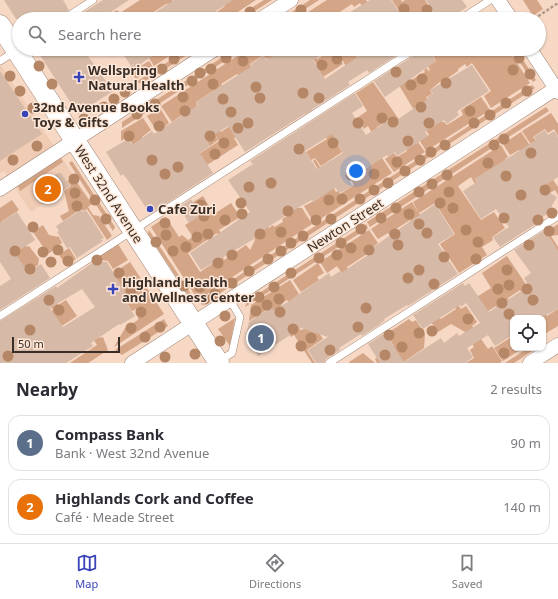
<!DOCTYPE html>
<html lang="en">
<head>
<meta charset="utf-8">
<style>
	body { margin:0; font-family:"Noto Sans",sans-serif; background:#f2f2f3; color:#2b2b33 }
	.controls { position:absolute; right:12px; bottom:12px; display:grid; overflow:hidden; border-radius:8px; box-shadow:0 1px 3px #0004 }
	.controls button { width:36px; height:36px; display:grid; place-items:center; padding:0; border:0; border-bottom:1px solid #e1e1e2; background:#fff; color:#2b2b33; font:20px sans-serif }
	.scale { position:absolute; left:12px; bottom:10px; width:108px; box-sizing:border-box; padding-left:4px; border:2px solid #392e27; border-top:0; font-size:11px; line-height:14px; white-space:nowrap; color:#392e27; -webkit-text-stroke:3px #ffe7d7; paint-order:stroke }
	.you { position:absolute; left:356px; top:171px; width:14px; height:14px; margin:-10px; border:3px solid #fff; border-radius:50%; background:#1a73e8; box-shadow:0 0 0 6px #1a73e833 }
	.badge { display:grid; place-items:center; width:26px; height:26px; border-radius:50%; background:#3944b8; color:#fff; font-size:13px; font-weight:700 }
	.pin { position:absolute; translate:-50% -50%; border:2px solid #fff; box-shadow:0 1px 4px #0006 }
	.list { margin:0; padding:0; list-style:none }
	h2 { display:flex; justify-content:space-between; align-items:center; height:52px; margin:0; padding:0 16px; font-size:17px }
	h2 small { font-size:13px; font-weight:400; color:#7c7c81 }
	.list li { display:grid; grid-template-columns:26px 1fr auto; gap:12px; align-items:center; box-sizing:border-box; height:56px; margin:0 8px 8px; padding:0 8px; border:1px solid #e1e1e2; border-radius:12px }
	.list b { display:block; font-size:15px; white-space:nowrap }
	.list p { margin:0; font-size:13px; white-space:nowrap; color:#7c7c81 }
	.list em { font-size:13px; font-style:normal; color:#7c7c81 }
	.icon { flex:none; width:22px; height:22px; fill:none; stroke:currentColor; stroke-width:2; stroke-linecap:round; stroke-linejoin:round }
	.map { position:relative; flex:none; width:558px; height:363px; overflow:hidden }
	.search { position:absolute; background:#fff; box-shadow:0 1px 3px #0004; left:12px; right:12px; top:12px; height:44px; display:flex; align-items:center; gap:10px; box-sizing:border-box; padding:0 14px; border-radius:22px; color:#7c7c81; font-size:15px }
	.sheet { height:180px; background:#fff }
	nav { display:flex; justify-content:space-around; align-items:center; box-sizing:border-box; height:56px; border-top:1px solid #e1e1e2; background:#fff; font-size:11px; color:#7c7c81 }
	nav a { display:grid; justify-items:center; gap:2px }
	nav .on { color:#3944b8 }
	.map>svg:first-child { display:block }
	.built { fill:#f1ccb5 }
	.green { fill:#d4a586 }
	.building { fill:#d6b9a6; fill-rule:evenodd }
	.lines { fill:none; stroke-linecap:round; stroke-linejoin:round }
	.lane-casing { stroke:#a18574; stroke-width:8 }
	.street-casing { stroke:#a18574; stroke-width:15 }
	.secondary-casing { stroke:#a18574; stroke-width:21 }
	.path { stroke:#af988a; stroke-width:2.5; stroke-dasharray:3 2; stroke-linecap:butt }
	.lane { stroke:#fff; stroke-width:7 }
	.street { stroke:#fff; stroke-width:14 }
	.secondary { stroke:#fff; stroke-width:20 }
	.tree { fill:#b58766 }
	.poi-dot { fill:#3944b8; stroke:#ffe7d7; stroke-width:1.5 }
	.labels { text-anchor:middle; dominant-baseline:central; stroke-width:3; stroke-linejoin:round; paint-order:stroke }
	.poi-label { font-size:13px; font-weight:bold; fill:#392e27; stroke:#ffe7d7; text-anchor:start }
	.street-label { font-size:13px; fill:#392e27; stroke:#ffe7d7 }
</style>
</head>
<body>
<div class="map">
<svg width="558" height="363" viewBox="0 0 558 363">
	<rect width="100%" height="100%" fill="#f6d8c5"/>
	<path class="built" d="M 0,64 L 73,175 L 66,180 L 70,186 L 31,212 L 4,171 L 0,173 Z"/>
	<path class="green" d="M 140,0 L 172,0 L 174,3 L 166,4 L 152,13 L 155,18 L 153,19 L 103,19 L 117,10 L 120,13 Z
		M 221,0 L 256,0 L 227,19 L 212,19 L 218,15 L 217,12 L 225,6 Z
		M 264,0 L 272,0 L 242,19 L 234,19 Z
		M 310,0 L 319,0 L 290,19 L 281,19 Z
		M 327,0 L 366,0 L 378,19 L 371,19 L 360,3 L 354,7 L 352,4 L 332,17 L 333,19 L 297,19 Z
		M 392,0 L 401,0 L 402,2 L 405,0 L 425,0 L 433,13 L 429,16 L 431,19 L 400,19 L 403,17 Z
		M 523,0 L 537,0 L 543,9 L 533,16 Z
		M 163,49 L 180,49 L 154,66 L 149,58 Z
		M 188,49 L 196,49 L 142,84 L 136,82 Z
		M 235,49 L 243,49 L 122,128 L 122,122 Z
		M 248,49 L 272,49 L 312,110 L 305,114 L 268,58 L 266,59 L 263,55 L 250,64 L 252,68 L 239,76 L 237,74 L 221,84 L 223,87 L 211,92 L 196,102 L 197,106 L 218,140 L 210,146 L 194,121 L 189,124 L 183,114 L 172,122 L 161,106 Z
		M 307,49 L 311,49 L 317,59 L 334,49 L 343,64 L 320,79 L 316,73 L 320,70 Z
		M 335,49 L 352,49 L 360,61 L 348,69 Z
		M 443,49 L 508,49 L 530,83 L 491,108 L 484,96 L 491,91 L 472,63 L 467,67 L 465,64 L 458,69 L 458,71 L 448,78 L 466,105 L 460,109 L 441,81 L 430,90 L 432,94 L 426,97 L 442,122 L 444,122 L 447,125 L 463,115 L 461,110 L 481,97 L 490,110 L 426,151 L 420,141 L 429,135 L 391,72 L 401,66 L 411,80 L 425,72 L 424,70 L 427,68 L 428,71 L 430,70 L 428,66 L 436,61 L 433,55 Z
		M 511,49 L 516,49 L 536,80 L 533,82 Z
		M 149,61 L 153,67 L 136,79 L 128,68 L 133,65 L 136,69 Z
		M 373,82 L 416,144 L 418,142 L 425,152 L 394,172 L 385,159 L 394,153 L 397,157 L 407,151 L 405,147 L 407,145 L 392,122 L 390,123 L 388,120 L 377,127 L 373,135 L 368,126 L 364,129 L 357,118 L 367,111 L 356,93 Z
		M 532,85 L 535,88 L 202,305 L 200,301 Z
		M 546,107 L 549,111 L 370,227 L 367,222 Z
		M 160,108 L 169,123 L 165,126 L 175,143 L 179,155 L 161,128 L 156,130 L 147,116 Z
		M 551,113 L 558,124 L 558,136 L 554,129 L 548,133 L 545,129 L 533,137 L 536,141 L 532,146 L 522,131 Z
		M 143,118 L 151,130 L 142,137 L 159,163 L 139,155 L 128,137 L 121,141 L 121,131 Z
		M 231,125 L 247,130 L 234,138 L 238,145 L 204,167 L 199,154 L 219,141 L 210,126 L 217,126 L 221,132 Z
		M 319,127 L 342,127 L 349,138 L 338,145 L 342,152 L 321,166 L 315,158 L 311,160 L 306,152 L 327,139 Z
		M 521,132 L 558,187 L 558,195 L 555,190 L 545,196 L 541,189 L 543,183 L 519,150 L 510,155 L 503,144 Z
		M 501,145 L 508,157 L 505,159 L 506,162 L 499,186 L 489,170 L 475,179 L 471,173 L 481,189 L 479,191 L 471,177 L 458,186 L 481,220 L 494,212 L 505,228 L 492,237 L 493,240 L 482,247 L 487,255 L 459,273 L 440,244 L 455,234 L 435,203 L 419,213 L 413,202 Z
		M 343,153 L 357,174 L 382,158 L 392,173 L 314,223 L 304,206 L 320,198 L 319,195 L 329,186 L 313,161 L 315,159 L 336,192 L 338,191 L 340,194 L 354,185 L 337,157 Z
		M 61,158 L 63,162 L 20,191 L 18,186 Z
		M 72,161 L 115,227 L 113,231 L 69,163 Z
		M 73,177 L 92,204 L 88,207 L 93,215 L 99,216 L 112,236 L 107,240 L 87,209 L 83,211 L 81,209 L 63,221 L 60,216 L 69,211 L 64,191 L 71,186 L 67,181 Z
		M 203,196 L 214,214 L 231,203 L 240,217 L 219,230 L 233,251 L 230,253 L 217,233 L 188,253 L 200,272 L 223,257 L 224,260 L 246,245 L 250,250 L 255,240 L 253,235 L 267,226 L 269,228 L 273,225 L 274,227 L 283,222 L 282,219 L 289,215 L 284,207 L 302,208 L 312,224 L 198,300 L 151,227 L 166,217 L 179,237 L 182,235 L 188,240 L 193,237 L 185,225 L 201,215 L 193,202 Z
		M 12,200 L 19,210 L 1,222 L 19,248 L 25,244 L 27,247 L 29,246 L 39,259 L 38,265 L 33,268 L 41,280 L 36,283 L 26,268 L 17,274 L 0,233 L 0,208 Z
		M 412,202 L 432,234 L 414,226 L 410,220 L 396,229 L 406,245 L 399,250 L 388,233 L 378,239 L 371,229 Z
		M 366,224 L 368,228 L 245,307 L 247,301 Z
		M 558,224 L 558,235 L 551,236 L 558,247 L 558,252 L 546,232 Z
		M 43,225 L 49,235 L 59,237 L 62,243 L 58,246 L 63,252 L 69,248 L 76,259 L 66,265 L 55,249 L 48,254 L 33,232 Z
		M 149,230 L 195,300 L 192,301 L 148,234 Z
		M 369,230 L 378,243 L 369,250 L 370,252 L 347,267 L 352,283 L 362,304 L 337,266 L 327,273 L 320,262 Z
		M 118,244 L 128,260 L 113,269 L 108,261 L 102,260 L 97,264 L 94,260 Z
		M 507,256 L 529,289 L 522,293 L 520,290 L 508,298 L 513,318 L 506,322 L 496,306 L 477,318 L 467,303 L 491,288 L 482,273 Z
		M 130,262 L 164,314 L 114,347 L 125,328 L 138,320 L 138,313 L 136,309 L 132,311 L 126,302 L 120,305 L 115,299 L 125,292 L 114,275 L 116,274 L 115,272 Z
		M 318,263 L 324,273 L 317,277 L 319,280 L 301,292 L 293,280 Z
		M 290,280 L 299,294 L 289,302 L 287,300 L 281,304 L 296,328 L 302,330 L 313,323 L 323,339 L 307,350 L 315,363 L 312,363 L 294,335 L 291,337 L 271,307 L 249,321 L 251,305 Z
		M 531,290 L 547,316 L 558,309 L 558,326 L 543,335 L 543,318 L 526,293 Z
		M 50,292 L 58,305 L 66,300 L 77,316 L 54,331 L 35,322 L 53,310 L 44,296 Z
		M 458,305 L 461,309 L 466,306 L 477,322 L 472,326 L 488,349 L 492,346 L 502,361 L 500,363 L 466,363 L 474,358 L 470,350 L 474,347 L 465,332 L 451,324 L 438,332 L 429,319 L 434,316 L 441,319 L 456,309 L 455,307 Z
		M 235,318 L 230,346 L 218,329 Z
		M 164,319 L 168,326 L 122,355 L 115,350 Z
		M 409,319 L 412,322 L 416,320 L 425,334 L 424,348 L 402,363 L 377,363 L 375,359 L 394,346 L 386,334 Z
		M 90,323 L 100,338 L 103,337 L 108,350 L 88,363 L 70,363 L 97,345 L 85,326 Z
		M 513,332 L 513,348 L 523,348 L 503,361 L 494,348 L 513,336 L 511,333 Z
		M 528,348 L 537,348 L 514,363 L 505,363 Z
		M 363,353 L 375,363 L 349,363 L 349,362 Z"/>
	<path class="building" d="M 4,0 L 63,0 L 69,10 L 61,15 L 59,19 L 16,19 Z
		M 103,0 L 129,0 L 100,19 L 73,19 Z
		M 174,0 L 233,0 L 216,11 L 217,14 L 209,19 L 145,19 Z
		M 370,0 L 391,0 L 404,19 L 339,19 Z
		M 426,0 L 462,0 L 467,7 L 449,19 L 438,19 Z
		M 36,49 L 83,49 L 113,91 L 78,114 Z
		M 120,49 L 162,49 L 135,68 L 133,64 L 131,66 Z
		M 283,49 L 330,49 L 313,60 L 325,79 L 359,56 L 354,49 L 406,49 L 369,73 L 367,70 L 348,82 L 350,85 L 245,152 L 228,126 L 206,140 L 210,146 L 200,153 L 213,173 L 150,214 L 127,179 L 123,174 L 121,176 L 106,152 L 128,139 L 132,145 L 152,131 L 154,134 L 198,105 L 196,102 L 252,66 L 251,64 L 263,56 L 266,60 Z
		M 420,49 L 428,49 L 436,61 L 385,97 L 374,81 L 418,53 Z
		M 472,65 L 489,91 L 459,110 L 457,112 L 459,115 L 447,124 L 444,120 L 425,132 L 428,136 L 397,156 L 395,152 L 388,157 L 387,155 L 349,179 L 352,186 L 340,193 L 335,188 L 313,202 L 312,200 L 299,207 L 253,237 L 254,239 L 201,270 L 190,253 L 250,212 L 228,180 L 253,164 L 250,161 L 355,93 L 363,106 L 352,113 L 366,135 L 387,121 L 389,125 L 428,99 L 427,97 L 433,94 L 430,90 ZM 332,134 L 343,153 L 317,169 L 305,151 Z
		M 0,71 L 42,134 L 0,161 Z
		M 545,130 L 548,135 L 554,131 L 558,137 L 558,177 L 541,188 L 557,197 L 551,207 L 553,210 L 538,220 L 539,222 L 500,247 L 493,237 L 509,227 L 496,209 L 481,219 L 463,191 L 477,182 L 475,179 L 536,140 L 534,137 Z
		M 58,173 L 61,173 L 70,186 L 43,204 L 34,189 Z
		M 191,199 L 201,215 L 189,223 L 179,207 Z
		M 435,204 L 454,234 L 438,244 L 458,274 L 408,306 L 407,305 L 384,319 L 385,320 L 379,325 L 362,336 L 361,334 L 339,348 L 340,350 L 326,359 L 324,363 L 316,363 L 308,350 L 328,337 L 301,328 L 258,356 L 246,336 L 249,322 L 271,307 L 273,310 L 288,302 L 329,273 L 331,277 L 340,271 L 341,273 L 371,253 L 369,250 Z
		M 81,210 L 83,212 L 86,210 L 104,238 L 101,239 L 103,241 L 77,258 L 70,247 L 67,248 L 57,232 L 59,231 L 56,226 Z
		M 17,212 L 35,240 L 15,253 L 28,272 L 41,264 L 50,278 L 0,310 L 0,286 L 11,279 L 0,262 L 0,223 Z
		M 545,230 L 558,251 L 558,309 L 540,318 L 513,318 L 513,335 L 495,346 L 488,335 L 467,348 L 473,357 L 465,363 L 380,363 L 368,344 L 385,333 L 404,362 L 441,338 L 444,343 L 457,333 L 459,336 L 480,323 L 466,303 L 461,307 L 460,305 L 423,329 L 413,315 L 463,283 L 465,286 L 469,283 L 489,312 L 529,286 L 524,278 L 531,273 L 514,250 Z
		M 95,261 L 107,262 L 125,292 L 121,295 L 135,316 L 120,325 L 119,324 L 91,343 L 93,346 L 66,363 L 0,363 L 0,321 L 56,286 L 57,288 ZM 82,289 L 95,307 L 63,327 L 50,308 Z"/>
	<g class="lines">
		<defs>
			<path id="lane" d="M 64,19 L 93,0
				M 461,19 L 490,0
				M 0,61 L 16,51
				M 0,316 L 415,49
				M 219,361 L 232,353 L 240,317 L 230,300
				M 329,363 L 558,216"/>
			<path id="street" d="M 498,0 L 511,19
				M 261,19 L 291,0
				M 530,49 L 558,92
				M 0,189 L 215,49
				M 132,363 L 558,87
				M 530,363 L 558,345"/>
			<path id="secondary" d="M 0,25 L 219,363"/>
		</defs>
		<use href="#lane" class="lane-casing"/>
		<use href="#street" class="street-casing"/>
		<use href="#secondary" class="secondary-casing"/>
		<path class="path" d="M 534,19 L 558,3"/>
		<use href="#lane" class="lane"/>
		<use href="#street" class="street"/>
		<use href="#secondary" class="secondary"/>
	</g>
	<g class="tree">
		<circle cx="404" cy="9" r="5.5"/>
		<circle cx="301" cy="10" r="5.5"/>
		<circle cx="427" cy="10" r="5.5"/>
		<circle cx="250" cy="12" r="5.5"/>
		<circle cx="226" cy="58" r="5.5"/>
		<circle cx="519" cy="58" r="5.5"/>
		<circle cx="174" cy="59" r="5.5"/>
		<circle cx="337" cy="59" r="5.5"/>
		<circle cx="243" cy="61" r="5.5"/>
		<circle cx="322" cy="65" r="5.5"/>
		<circle cx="39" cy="66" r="5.5"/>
		<circle cx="162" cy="69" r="5.5"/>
		<circle cx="211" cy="69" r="5.5"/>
		<circle cx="513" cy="70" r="5.5"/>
		<circle cx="396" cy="72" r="5.5"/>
		<circle cx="200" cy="73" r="5.5"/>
		<circle cx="530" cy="74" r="5.5"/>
		<circle cx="10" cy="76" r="5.5"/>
		<circle cx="422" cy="79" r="5.5"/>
		<circle cx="192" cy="81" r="5.5"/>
		<circle cx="446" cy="83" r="5.5"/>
		<circle cx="52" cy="84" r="5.5"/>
		<circle cx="213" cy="84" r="5.5"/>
		<circle cx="411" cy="85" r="5.5"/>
		<circle cx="256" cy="87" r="5.5"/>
		<circle cx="20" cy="91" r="5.5"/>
		<circle cx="527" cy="91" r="5.5"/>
		<circle cx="125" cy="92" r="5.5"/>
		<circle cx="303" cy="93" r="5.5"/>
		<circle cx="183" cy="97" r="5.5"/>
		<circle cx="260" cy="98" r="5.5"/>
		<circle cx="319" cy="98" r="5.5"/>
		<circle cx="114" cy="99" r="5.5"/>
		<circle cx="223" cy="99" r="5.5"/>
		<circle cx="506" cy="103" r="5.5"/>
		<circle cx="155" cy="104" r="5.5"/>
		<circle cx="104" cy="107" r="5.5"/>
		<circle cx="421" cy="107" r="5.5"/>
		<circle cx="33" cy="108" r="5.5"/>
		<circle cx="185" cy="111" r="5.5"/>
		<circle cx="470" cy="111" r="5.5"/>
		<circle cx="231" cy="112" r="5.5"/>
		<circle cx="137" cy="114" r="5.5"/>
		<circle cx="490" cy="115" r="5.5"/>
		<circle cx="382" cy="118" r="5.5"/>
		<circle cx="84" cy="119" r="5.5"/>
		<circle cx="393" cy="122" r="5.5"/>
		<circle cx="248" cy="123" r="5.5"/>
		<circle cx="358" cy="123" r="5.5"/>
		<circle cx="429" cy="123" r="5.5"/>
		<circle cx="474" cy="123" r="5.5"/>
		<circle cx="159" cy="126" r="5.5"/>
		<circle cx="238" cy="128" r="5.5"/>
		<circle cx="129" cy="136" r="5.5"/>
		<circle cx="210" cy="136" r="5.5"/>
		<circle cx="504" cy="139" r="5.5"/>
		<circle cx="408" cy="141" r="5.5"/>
		<circle cx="224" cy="143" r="5.5"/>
		<circle cx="333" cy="143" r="5.5"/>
		<circle cx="445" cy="145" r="5.5"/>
		<circle cx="494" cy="145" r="5.5"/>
		<circle cx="37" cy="146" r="5.5"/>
		<circle cx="299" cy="149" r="5.5"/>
		<circle cx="431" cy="152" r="5.5"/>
		<circle cx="531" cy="153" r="5.5"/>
		<circle cx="215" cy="154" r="5.5"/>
		<circle cx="13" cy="160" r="5.5"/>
		<circle cx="152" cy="160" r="5.5"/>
		<circle cx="420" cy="160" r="5.5"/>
		<circle cx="397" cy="162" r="5.5"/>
		<circle cx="488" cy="163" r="5.5"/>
		<circle cx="178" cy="167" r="5.5"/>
		<circle cx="405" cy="171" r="5.5"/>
		<circle cx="165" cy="174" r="5.5"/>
		<circle cx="374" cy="174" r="5.5"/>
		<circle cx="351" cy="175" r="5.5"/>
		<circle cx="447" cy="175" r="5.5"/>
		<circle cx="506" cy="176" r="5.5"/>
		<circle cx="74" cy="179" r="5.5"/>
		<circle cx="271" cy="183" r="5.5"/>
		<circle cx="388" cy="183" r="5.5"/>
		<circle cx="432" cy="184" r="5.5"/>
		<circle cx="249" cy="187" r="5.5"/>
		<circle cx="374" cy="190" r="5.5"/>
		<circle cx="545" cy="190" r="5.5"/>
		<circle cx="419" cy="192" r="5.5"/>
		<circle cx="449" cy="192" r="5.5"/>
		<circle cx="75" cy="193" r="5.5"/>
		<circle cx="521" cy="195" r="5.5"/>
		<circle cx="342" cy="199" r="5.5"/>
		<circle cx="360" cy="199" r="5.5"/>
		<circle cx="95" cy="200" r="5.5"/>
		<circle cx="329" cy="200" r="5.5"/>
		<circle cx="241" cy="203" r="5.5"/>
		<circle cx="440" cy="203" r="5.5"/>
		<circle cx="201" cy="205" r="5.5"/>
		<circle cx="77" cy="206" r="5.5"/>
		<circle cx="396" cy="208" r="5.5"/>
		<circle cx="453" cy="208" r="5.5"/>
		<circle cx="288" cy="211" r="5.5"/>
		<circle cx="552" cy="213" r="5.5"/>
		<circle cx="242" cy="214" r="5.5"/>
		<circle cx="409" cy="214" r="5.5"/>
		<circle cx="204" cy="216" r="5.5"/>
		<circle cx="381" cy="218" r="5.5"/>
		<circle cx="504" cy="218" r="5.5"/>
		<circle cx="106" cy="219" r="5.5"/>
		<circle cx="331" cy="219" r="5.5"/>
		<circle cx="225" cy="220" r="5.5"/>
		<circle cx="316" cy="220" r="5.5"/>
		<circle cx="538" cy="220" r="5.5"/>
		<circle cx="165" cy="223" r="5.5"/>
		<circle cx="419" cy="224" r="5.5"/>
		<circle cx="33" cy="227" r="5.5"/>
		<circle cx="361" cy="229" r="5.5"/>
		<circle cx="466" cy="230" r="5.5"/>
		<circle cx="549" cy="231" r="5.5"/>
		<circle cx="281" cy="232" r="5.5"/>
		<circle cx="427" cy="233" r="5.5"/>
		<circle cx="208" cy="234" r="5.5"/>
		<circle cx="260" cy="234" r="5.5"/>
		<circle cx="395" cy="234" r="5.5"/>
		<circle cx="166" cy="235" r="5.5"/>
		<circle cx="303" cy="236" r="5.5"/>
		<circle cx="197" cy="237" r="5.5"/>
		<circle cx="156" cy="242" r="5.5"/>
		<circle cx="478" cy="242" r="5.5"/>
		<circle cx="291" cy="243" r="5.5"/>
		<circle cx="341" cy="243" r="5.5"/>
		<circle cx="398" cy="245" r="5.5"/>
		<circle cx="529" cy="245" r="5.5"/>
		<circle cx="186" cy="247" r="5.5"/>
		<circle cx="351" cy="248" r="5.5"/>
		<circle cx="58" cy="250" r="5.5"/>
		<circle cx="369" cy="250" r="5.5"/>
		<circle cx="15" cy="251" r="5.5"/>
		<circle cx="173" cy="251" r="5.5"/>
		<circle cx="281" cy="251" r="5.5"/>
		<circle cx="43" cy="252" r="5.5"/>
		<circle cx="232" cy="255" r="5.5"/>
		<circle cx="337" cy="255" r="5.5"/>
		<circle cx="444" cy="257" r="5.5"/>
		<circle cx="319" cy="258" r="5.5"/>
		<circle cx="268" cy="259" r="5.5"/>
		<circle cx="476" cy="259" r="5.5"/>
		<circle cx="97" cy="260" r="5.5"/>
		<circle cx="68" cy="261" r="5.5"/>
		<circle cx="51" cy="262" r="5.5"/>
		<circle cx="218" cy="263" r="5.5"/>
		<circle cx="30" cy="269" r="5.5"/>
		<circle cx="419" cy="270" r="5.5"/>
		<circle cx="507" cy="270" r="5.5"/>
		<circle cx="249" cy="271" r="5.5"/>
		<circle cx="119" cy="273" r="5.5"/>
		<circle cx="291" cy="273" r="5.5"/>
		<circle cx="408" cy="278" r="5.5"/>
		<circle cx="232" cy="283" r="5.5"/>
		<circle cx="434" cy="284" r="5.5"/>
		<circle cx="509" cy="285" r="5.5"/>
		<circle cx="184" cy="286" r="5.5"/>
		<circle cx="200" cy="287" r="5.5"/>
		<circle cx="274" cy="287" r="5.5"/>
		<circle cx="498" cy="289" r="5.5"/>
		<circle cx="527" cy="289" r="5.5"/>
		<circle cx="131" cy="292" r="5.5"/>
		<circle cx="215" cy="294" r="5.5"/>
		<circle cx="259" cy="297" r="5.5"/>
		<circle cx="205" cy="299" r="5.5"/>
		<circle cx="279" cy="299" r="5.5"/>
		<circle cx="49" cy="300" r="5.5"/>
		<circle cx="533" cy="300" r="5.5"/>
		<circle cx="502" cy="303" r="5.5"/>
		<circle cx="267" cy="305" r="5.5"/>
		<circle cx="366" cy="308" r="5.5"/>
		<circle cx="59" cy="310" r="5.5"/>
		<circle cx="256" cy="311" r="5.5"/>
		<circle cx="141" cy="312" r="5.5"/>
		<circle cx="280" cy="312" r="5.5"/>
		<circle cx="509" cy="314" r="5.5"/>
		<circle cx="225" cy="316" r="5.5"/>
		<circle cx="468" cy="319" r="5.5"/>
		<circle cx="160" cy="327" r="5.5"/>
		<circle cx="358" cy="327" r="5.5"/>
		<circle cx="131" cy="328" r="5.5"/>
		<circle cx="293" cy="329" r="5.5"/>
		<circle cx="30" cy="330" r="5.5"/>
		<circle cx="432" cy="331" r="5.5"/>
		<circle cx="419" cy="333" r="5.5"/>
		<circle cx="389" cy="335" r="5.5"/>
		<circle cx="145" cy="337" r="5.5"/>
		<circle cx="311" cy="338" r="5.5"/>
		<circle cx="220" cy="341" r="5.5"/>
		<circle cx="301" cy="346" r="5.5"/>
		<circle cx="402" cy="347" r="5.5"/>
		<circle cx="330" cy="350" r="5.5"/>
		<circle cx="504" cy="353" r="5.5"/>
		<circle cx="195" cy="354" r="5.5"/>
		<circle cx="385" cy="355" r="5.5"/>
		<circle cx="8" cy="356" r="5.5"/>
		<circle cx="165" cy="357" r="5.5"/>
	</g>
	<g class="poi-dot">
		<path d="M77 71h4v4h4v4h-4v4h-4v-4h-4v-4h4z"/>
		<circle cx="25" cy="114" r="4"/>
		<circle cx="150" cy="209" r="4"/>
		<path d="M111 283h4v4h4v4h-4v4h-4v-4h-4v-4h4z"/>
	</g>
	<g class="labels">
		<g class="poi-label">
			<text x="88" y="70">Wellspring<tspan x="88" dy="15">Natural Health</tspan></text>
			<text x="33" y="107">32nd Avenue Books<tspan x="33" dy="15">Toys &amp; Gifts</tspan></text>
			<text x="158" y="209">Cafe Zuri</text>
			<text x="122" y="282">Highland Health<tspan x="122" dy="15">and Wellness Center</tspan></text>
		</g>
		<g class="street-label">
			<text transform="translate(109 194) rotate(57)">West 32nd Avenue</text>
			<text transform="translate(345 225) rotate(-33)">Newton Street</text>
		</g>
	</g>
</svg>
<div class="controls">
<button><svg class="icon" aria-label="locate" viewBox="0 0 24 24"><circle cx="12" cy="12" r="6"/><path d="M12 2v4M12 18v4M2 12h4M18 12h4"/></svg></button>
</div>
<div class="scale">50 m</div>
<div class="you"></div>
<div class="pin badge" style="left:261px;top:338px;background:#5c6f8a">1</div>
<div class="pin badge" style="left:48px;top:189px;background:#e8710a">2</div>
<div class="search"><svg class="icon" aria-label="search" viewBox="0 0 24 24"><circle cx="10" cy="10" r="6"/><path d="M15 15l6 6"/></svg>Search here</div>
</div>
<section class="sheet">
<h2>Nearby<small>2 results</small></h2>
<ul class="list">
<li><span class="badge" style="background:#5c6f8a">1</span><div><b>Compass Bank</b><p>Bank · West 32nd Avenue</p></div><em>90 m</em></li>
<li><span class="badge" style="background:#e8710a">2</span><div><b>Highlands Cork and Coffee</b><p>Café · Meade Street</p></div><em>140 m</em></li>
</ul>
</section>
<nav>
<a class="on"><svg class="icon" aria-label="map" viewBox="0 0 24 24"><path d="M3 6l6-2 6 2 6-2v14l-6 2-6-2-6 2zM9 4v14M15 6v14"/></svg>Map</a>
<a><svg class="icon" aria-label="directions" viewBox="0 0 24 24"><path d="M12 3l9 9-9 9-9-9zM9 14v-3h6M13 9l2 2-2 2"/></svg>Directions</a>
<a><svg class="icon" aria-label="saved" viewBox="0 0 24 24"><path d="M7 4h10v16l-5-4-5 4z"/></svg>Saved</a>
</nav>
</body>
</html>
